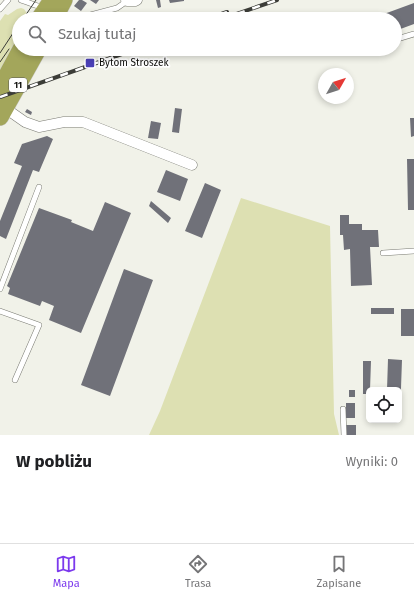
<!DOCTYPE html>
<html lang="pl">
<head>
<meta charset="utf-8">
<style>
	body { margin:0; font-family:"Fira Sans",sans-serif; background:#f2f2f2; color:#202124 }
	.controls { position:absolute; right:12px; bottom:12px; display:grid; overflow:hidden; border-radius:6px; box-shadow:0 2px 6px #0003 }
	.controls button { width:36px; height:36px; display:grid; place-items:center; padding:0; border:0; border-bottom:1px solid #e0e0e0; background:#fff; color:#202124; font:20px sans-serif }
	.compass { position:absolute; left:318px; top:68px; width:36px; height:36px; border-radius:50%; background:#fff; box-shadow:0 2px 6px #0003; rotate:51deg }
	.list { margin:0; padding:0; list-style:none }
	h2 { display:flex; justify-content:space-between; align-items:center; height:52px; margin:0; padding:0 16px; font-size:17px }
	h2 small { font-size:13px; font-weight:400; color:#757577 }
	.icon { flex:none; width:22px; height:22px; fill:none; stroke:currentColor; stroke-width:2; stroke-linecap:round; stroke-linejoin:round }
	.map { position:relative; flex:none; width:414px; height:435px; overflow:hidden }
	.search { position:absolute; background:#fff; box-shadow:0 2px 6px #0003; left:12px; right:12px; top:12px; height:44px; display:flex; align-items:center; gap:10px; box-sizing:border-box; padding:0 14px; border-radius:22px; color:#757577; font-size:15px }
	.sheet { height:108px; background:#fff }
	nav { display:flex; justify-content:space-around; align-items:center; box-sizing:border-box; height:56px; border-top:1px solid #e0e0e0; background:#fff; font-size:11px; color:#757577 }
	nav a { display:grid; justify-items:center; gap:2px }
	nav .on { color:#7c3aed }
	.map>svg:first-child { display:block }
	.green { fill:#dde0b2 }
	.building { fill:#707179 }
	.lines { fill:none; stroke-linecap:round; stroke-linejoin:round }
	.service-casing { stroke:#7a7b73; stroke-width:6 }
	.minor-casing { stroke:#7a7b73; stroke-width:11 }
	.trunk-casing { stroke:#cfcfce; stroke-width:18 }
	.service { stroke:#fff; stroke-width:5 }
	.minor { stroke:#fff; stroke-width:10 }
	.trunk { stroke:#a3a65b; stroke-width:17 }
	.tram { stroke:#3c3d38; stroke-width:1 }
	.rail-casing { stroke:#3c3d38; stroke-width:4 }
	.rail { stroke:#fff; stroke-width:2.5; stroke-dasharray:8; stroke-linecap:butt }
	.poi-dot { fill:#4a3fb5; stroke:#fff; stroke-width:1.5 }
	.labels { text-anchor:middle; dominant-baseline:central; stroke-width:3.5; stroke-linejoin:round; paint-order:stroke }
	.shield { fill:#fff; stroke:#565654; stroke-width:1 }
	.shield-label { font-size:9px; font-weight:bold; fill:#0e0e0b }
	.poi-label { font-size:10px; fill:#0e0e0b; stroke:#fff; text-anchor:start }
</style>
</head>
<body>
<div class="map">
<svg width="414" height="435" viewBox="0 0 414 435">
	<rect width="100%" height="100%" fill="#f1f2e9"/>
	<path class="green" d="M 21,8 L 24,9 L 31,19 L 19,19 L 19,47 L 0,80 L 0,21 L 5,14 L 8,15 L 17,9 Z
		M 241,198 L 330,226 L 334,414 L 339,435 L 149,435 L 160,411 Z"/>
	<path class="building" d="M 79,0 L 82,0 L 87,3 L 81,11 L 74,6 Z
		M 90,0 L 99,0 L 96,4 Z
		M 156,0 L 160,0 L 161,7 L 158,8 Z
		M 169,0 L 184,0 L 184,1 L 170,3 Z
		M 414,3 L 414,24 L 395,31 L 395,19 L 385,19 L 384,14 Z
		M 175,108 L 182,109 L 179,133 L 172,132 Z
		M 27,109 L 32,112 L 31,115 L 25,112 Z
		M 410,118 L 414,118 L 414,136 L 411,137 Z
		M 151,121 L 161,123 L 158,139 L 148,138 Z
		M 47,136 L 53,139 L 39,172 L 33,170 L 6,239 L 0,236 L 0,221 L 22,166 L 14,163 L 22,144 Z
		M 407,159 L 414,159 L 414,210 L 408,210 Z
		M 166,170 L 188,179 L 180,201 L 157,192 Z
		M 205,183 L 221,190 L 202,238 L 185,231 Z
		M 151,201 L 171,218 L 168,223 L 149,206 Z
		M 105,202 L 131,213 L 81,333 L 49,320 L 54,306 L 42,301 L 40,306 L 8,294 L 10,288 L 7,286 L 39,208 L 72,220 L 71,222 L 93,231 Z
		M 340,215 L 349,215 L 349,224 L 362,224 L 362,230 L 378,230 L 379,247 L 370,247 L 372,285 L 351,286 L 350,249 L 344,250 L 343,235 L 340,235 Z
		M 124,269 L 153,280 L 110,396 L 81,385 Z
		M 371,308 L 394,308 L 394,314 L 371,314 Z
		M 401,309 L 414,309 L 414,336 L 401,336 Z
		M 388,359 L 402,360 L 400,416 L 399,416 L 399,390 L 387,390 Z
		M 363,361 L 371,361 L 370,390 L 369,390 L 369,394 L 363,394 Z
		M 349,390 L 355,390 L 355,397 L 349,397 Z
		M 346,403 L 355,403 L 355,418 L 346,418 Z
		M 346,425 L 356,425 L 356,435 L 346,435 Z"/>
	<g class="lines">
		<defs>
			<path id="service" d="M 21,0 C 29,2 34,6 42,7
				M 0,9 L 8,0
				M 65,19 L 79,18 L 117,8 L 127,1
				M 397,39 L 414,34
				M 383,253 L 414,251
				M 0,289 L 39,187
				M 0,311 L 39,325 L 15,380
				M 343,409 L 344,435"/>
			<path id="minor" d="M 126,0 L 127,1 L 135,1 L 137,0
				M 5,108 L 25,122 L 39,127 L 64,122 L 83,122 L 192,165"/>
			<path id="trunk" d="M 39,19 L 52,0
				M 54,19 L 64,0
				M 0,88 L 21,49
				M 0,117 L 38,49"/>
		</defs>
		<use href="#service" class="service-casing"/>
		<use href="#minor" class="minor-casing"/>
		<use href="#trunk" class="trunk-casing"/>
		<use href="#service" class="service"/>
		<use href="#minor" class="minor"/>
		<use href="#trunk" class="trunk"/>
		<path class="tram" d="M 23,19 L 36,0
			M 0,53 L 19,24
			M 0,62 L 9,49"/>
		<defs>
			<path id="rail" d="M 207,19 L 227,12
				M 222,19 L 277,0
				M 0,97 L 136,49"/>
		</defs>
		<use href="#rail" class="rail-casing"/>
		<use href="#rail" class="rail"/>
	</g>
	<rect class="poi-dot" x="85" y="58" width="10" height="10" rx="2"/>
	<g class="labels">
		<rect class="shield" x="9" y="78" width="18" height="14" rx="3"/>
		<g class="shield-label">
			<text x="18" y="85">11</text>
		</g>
		<g class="poi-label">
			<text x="99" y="63">Bytom Stroszek</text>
		</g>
	</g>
</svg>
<div class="controls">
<button><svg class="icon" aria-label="locate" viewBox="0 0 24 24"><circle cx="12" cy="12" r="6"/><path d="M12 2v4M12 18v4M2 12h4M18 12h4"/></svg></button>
</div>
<svg class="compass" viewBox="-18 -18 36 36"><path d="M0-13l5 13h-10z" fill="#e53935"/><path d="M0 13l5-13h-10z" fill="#757577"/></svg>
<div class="search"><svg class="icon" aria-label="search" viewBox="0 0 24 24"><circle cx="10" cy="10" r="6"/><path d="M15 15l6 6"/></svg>Szukaj tutaj</div>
</div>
<section class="sheet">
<h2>W pobliżu<small>Wyniki: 0</small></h2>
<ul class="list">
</ul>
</section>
<nav>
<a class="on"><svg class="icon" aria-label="map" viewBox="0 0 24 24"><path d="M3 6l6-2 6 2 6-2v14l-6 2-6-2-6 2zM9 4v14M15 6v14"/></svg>Mapa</a>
<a><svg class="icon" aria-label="directions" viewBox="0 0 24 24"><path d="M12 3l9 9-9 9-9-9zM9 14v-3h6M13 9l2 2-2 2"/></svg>Trasa</a>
<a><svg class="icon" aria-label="saved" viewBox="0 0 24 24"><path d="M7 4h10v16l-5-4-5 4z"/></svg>Zapisane</a>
</nav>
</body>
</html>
